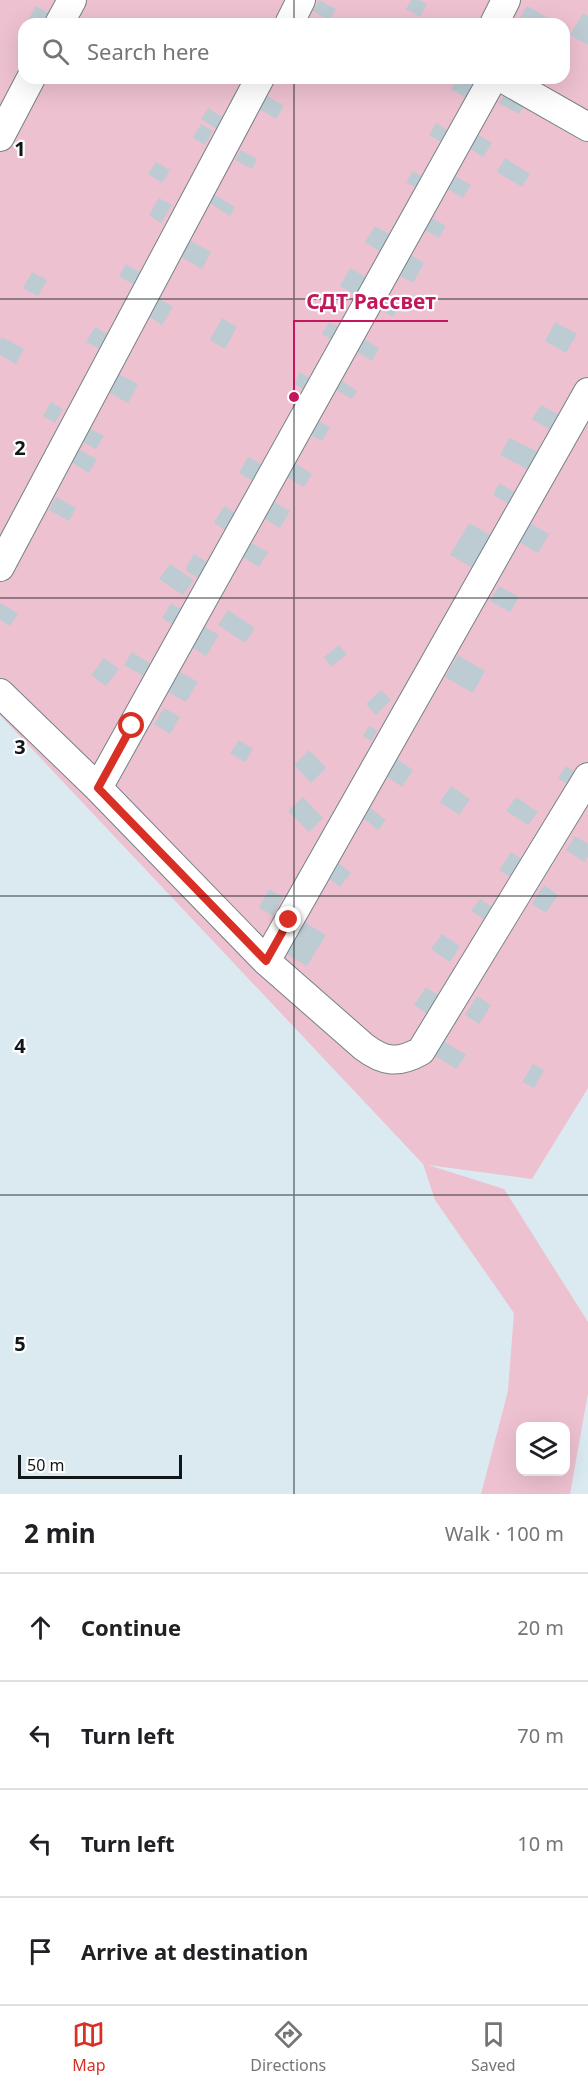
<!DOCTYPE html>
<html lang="en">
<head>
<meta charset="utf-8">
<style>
	body { margin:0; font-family:"Noto Sans",sans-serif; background:#f2f2f2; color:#202124 }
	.controls { position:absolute; right:18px; bottom:18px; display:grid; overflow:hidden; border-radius:12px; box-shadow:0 6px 24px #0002 }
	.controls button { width:54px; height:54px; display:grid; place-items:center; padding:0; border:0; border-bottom:2px solid #e0e0e0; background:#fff; color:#202124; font:30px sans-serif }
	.scale { position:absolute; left:18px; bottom:15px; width:164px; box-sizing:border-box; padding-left:6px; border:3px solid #111619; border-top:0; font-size:16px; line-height:21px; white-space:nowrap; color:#111619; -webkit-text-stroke:4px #fff; paint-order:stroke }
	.stop { position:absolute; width:18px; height:18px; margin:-14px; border:4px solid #d93025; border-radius:50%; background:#fff }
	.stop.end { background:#d93025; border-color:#fff; box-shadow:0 2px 6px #0008 }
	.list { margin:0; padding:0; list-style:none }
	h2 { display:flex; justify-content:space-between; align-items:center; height:78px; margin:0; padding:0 24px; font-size:26px }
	h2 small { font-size:20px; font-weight:400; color:#757577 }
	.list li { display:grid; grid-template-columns:39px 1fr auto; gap:18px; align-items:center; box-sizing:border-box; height:108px; padding:0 24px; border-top:2px solid #e0e0e0 }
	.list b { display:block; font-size:22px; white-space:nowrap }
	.list em { font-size:20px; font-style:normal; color:#757577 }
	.icon { flex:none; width:33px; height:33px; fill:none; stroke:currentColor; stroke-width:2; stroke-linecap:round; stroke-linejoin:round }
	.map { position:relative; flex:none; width:588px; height:1494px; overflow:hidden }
	.search { position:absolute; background:#fff; box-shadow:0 6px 24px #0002; left:18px; right:18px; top:18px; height:66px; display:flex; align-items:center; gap:15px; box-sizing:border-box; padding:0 21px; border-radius:18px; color:#757577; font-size:22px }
	.sheet { height:510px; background:#fff }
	nav { display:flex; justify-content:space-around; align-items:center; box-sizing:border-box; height:84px; border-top:2px solid #e0e0e0; background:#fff; font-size:16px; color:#757577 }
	nav a { display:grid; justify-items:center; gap:3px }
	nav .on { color:#d93025 }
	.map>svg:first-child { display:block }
	.green { fill:#eec1d0; fill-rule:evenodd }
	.building { fill:#bdcbd3 }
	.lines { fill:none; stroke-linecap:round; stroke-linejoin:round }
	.minor-casing { stroke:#748188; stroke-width:30 }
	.minor { stroke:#fff; stroke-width:28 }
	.route { stroke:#d93025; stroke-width:8 }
	.grid { fill:none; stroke:#111619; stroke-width:1.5; stroke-opacity:0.55 }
	.grid-label { font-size:20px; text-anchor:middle; font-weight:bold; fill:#111619; stroke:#fff; stroke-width:4.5; stroke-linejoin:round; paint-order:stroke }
	.leader { fill:none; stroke:#c2185b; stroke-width:2 }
	.callout-dot { fill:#c2185b; stroke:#fff; stroke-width:2 }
	.callout-label { font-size:21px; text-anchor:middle; font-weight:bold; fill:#c2185b; stroke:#fff; stroke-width:4.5; stroke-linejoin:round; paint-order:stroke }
</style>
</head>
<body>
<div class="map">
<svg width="588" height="1494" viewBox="0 0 588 1494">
	<rect width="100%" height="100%" fill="#dbe9f1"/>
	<path class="green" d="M 0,0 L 588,0 L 588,1088 L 532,1179 L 428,1165 L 504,1189 L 588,1322 L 588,1393 L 570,1494 L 481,1494 L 508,1391 L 514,1313 L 435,1200 L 423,1164 L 0,715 ZM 24,24 L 564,24 L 564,78 L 24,78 ZM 520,1426 L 566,1426 L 566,1472 L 520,1472 Z"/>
	<path class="building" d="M 319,0 L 336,9 L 329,21 L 313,11 Z
		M 411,0 L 420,0 L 427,4 L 420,17 L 406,9 Z
		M 36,6 L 53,16 L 49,24 L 31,24 L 27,22 Z
		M 527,6 L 553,21 L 552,24 L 517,23 Z
		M 583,13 L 588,16 L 588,45 L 570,35 Z
		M 457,78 L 463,78 L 476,86 L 468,99 L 451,89 Z
		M 507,90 L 526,101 L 519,114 L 499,103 Z
		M 266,95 L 284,106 L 276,119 L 257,108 Z
		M 208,108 L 229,121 L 222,132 L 201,119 Z
		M 436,123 L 449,131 L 441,142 L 429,135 Z
		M 201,124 L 213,131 L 205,145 L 193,138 Z
		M 477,134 L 492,143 L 483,157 L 469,148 Z
		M 241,150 L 257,159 L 252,169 L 235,160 Z
		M 505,158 L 530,174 L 522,187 L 497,172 Z
		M 156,162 L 170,170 L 162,183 L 148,174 Z
		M 413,171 L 427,179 L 420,190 L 406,182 Z
		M 453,175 L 471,185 L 463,198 L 446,188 Z
		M 213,194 L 235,207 L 230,216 L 208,202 Z
		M 159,198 L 172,205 L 161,223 L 149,215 Z
		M 430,217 L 446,226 L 439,238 L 423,229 Z
		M 375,226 L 391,235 L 381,252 L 365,242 Z
		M 189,240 L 211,252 L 202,269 L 180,256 Z
		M 407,253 L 424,263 L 413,283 L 396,273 Z
		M 126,264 L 141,273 L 134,285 L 119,276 Z
		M 350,268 L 369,279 L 359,297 L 340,286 Z
		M 32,272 L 47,280 L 38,296 L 23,288 Z
		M 386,297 L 399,305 L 393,317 L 379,309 Z
		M 158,298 L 173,307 L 162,325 L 148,316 Z
		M 222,318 L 237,327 L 225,349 L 210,340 Z
		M 329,322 L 343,330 L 336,342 L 322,334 Z
		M 555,322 L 577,334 L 566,353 L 545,341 Z
		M 95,327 L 111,336 L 103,351 L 86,342 Z
		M 2,337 L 24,349 L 16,364 L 0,355 L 0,340 Z
		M 362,338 L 379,348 L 372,361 L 355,351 Z
		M 300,372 L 314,381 L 308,392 L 293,384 Z
		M 118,374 L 138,384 L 128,403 L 108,392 Z
		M 342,381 L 357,391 L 352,399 L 336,390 Z
		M 51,402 L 63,409 L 55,423 L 43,416 Z
		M 541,405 L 561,416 L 552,431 L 532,419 Z
		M 317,420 L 330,427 L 322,441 L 308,434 Z
		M 87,427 L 104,436 L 96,449 L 80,440 Z
		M 509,438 L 538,452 L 529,470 L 500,455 Z
		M 78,449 L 97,459 L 89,473 L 71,462 Z
		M 248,457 L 268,468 L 258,484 L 239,473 Z
		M 293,462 L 312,474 L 304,487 L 285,476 Z
		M 499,483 L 516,493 L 509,504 L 493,495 Z
		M 56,497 L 76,508 L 69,521 L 49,510 Z
		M 271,500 L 290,511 L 280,528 L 261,517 Z
		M 224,506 L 239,515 L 229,532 L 214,523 Z
		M 469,523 L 492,536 L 473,568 L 450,555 Z
		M 530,523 L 549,534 L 538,553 L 519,542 Z
		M 246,540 L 268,552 L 259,567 L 238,554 Z
		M 194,554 L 207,562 L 198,578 L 185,570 Z
		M 170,564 L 194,580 L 183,595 L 159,579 Z
		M 499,586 L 519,597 L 510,612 L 490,601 Z
		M 0,603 L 18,613 L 10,626 L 0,620 Z
		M 171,603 L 182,610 L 173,625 L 162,618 Z
		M 228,610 L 255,628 L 245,643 L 218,625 Z
		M 203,626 L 219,635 L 206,656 L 191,647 Z
		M 339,645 L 347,654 L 331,667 L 324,657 Z
		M 132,652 L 154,666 L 147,678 L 124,665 Z
		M 458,655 L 485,671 L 473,693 L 445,677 Z
		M 104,658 L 119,669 L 106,686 L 91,675 Z
		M 180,672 L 198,682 L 186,702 L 168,692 Z
		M 381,690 L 391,700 L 376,715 L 366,704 Z
		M 164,708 L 180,717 L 170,734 L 154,724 Z
		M 369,726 L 377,730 L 371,741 L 363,736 Z
		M 239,740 L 253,749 L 245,762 L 230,753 Z
		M 309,750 L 326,768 L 311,783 L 294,765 Z
		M 396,758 L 413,770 L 402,787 L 384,775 Z
		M 566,766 L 581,776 L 573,788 L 558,778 Z
		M 451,786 L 470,799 L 459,815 L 440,802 Z
		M 303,797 L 323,818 L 309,832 L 288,811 Z
		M 516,797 L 538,812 L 528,825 L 506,811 Z
		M 369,807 L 386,820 L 378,830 L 362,817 Z
		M 575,836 L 588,844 L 588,856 L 584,862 L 566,850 Z
		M 511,852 L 527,863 L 515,880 L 499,870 Z
		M 337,862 L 351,873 L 340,887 L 326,876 Z
		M 544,885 L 558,895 L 546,913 L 532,904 Z
		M 269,889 L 283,897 L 273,916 L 259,908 Z
		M 480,899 L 494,908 L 485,920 L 471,911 Z
		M 304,922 L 326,935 L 307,966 L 286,954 Z
		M 442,934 L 460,946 L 450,962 L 431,949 Z
		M 426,987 L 442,998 L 430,1016 L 414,1005 Z
		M 477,996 L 491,1005 L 479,1024 L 465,1015 Z
		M 443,1041 L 466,1055 L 456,1069 L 434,1055 Z
		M 533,1064 L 544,1070 L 534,1088 L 522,1082 Z"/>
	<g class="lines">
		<defs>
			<path id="minor" d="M 59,24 L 72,0
				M 289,24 L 301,0
				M 494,24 L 506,0
				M 502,78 L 588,127
				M 0,137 L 31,78
				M 0,567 L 260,78
				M 0,693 L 98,788 L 266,961 L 364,1047 C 384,1062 398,1064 421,1051 L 588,777
				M 98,788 L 488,87 L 490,78
				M 266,961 L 588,392"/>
		</defs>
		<use href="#minor" class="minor-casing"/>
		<use href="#minor" class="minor"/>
	</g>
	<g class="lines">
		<path class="route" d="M 132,726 L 98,788 L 266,961 L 289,920"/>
	</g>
	<path class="grid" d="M 294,0 L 294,24M 294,78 L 294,1494M 0,299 L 588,299M 0,598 L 588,598M 0,896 L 588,896M 0,1195 L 588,1195"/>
	<g class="grid-label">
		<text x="20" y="156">1</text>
		<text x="20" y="455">2</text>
		<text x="20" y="754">3</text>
		<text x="20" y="1053">4</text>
		<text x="20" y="1351">5</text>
	</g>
	<path class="leader" d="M294 397L294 321H448"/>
	<circle class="callout-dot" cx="294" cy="397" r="6"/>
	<g class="callout-label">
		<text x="371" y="309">СДТ Рассвет</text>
	</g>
</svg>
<div class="controls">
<button><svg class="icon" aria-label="layers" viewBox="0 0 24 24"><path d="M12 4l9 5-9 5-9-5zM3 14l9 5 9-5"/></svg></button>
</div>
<div class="scale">50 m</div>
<div class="stop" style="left:132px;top:726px"></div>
<div class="stop end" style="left:289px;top:920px"></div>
<div class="search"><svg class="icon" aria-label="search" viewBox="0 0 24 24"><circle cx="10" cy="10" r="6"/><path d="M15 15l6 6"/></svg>Search here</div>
</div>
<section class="sheet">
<h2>2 min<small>Walk · 100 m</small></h2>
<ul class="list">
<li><svg class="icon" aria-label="ahead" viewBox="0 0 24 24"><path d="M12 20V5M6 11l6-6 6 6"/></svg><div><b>Continue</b></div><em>20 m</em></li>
<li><svg class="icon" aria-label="left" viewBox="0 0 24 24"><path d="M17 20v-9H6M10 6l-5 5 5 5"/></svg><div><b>Turn left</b></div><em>70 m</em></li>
<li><svg class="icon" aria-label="left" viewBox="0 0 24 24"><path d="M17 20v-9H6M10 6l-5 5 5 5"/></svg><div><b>Turn left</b></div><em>10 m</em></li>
<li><svg class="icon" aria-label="arrive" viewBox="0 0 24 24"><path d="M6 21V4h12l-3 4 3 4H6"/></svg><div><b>Arrive at destination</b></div></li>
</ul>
</section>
<nav>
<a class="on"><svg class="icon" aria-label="map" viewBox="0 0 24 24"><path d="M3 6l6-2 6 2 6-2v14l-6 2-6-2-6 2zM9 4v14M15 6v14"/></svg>Map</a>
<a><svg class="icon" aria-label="directions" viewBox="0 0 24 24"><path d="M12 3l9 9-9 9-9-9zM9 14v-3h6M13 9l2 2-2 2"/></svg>Directions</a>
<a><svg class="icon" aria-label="saved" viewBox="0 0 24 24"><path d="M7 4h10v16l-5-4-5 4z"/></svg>Saved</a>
</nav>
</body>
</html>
